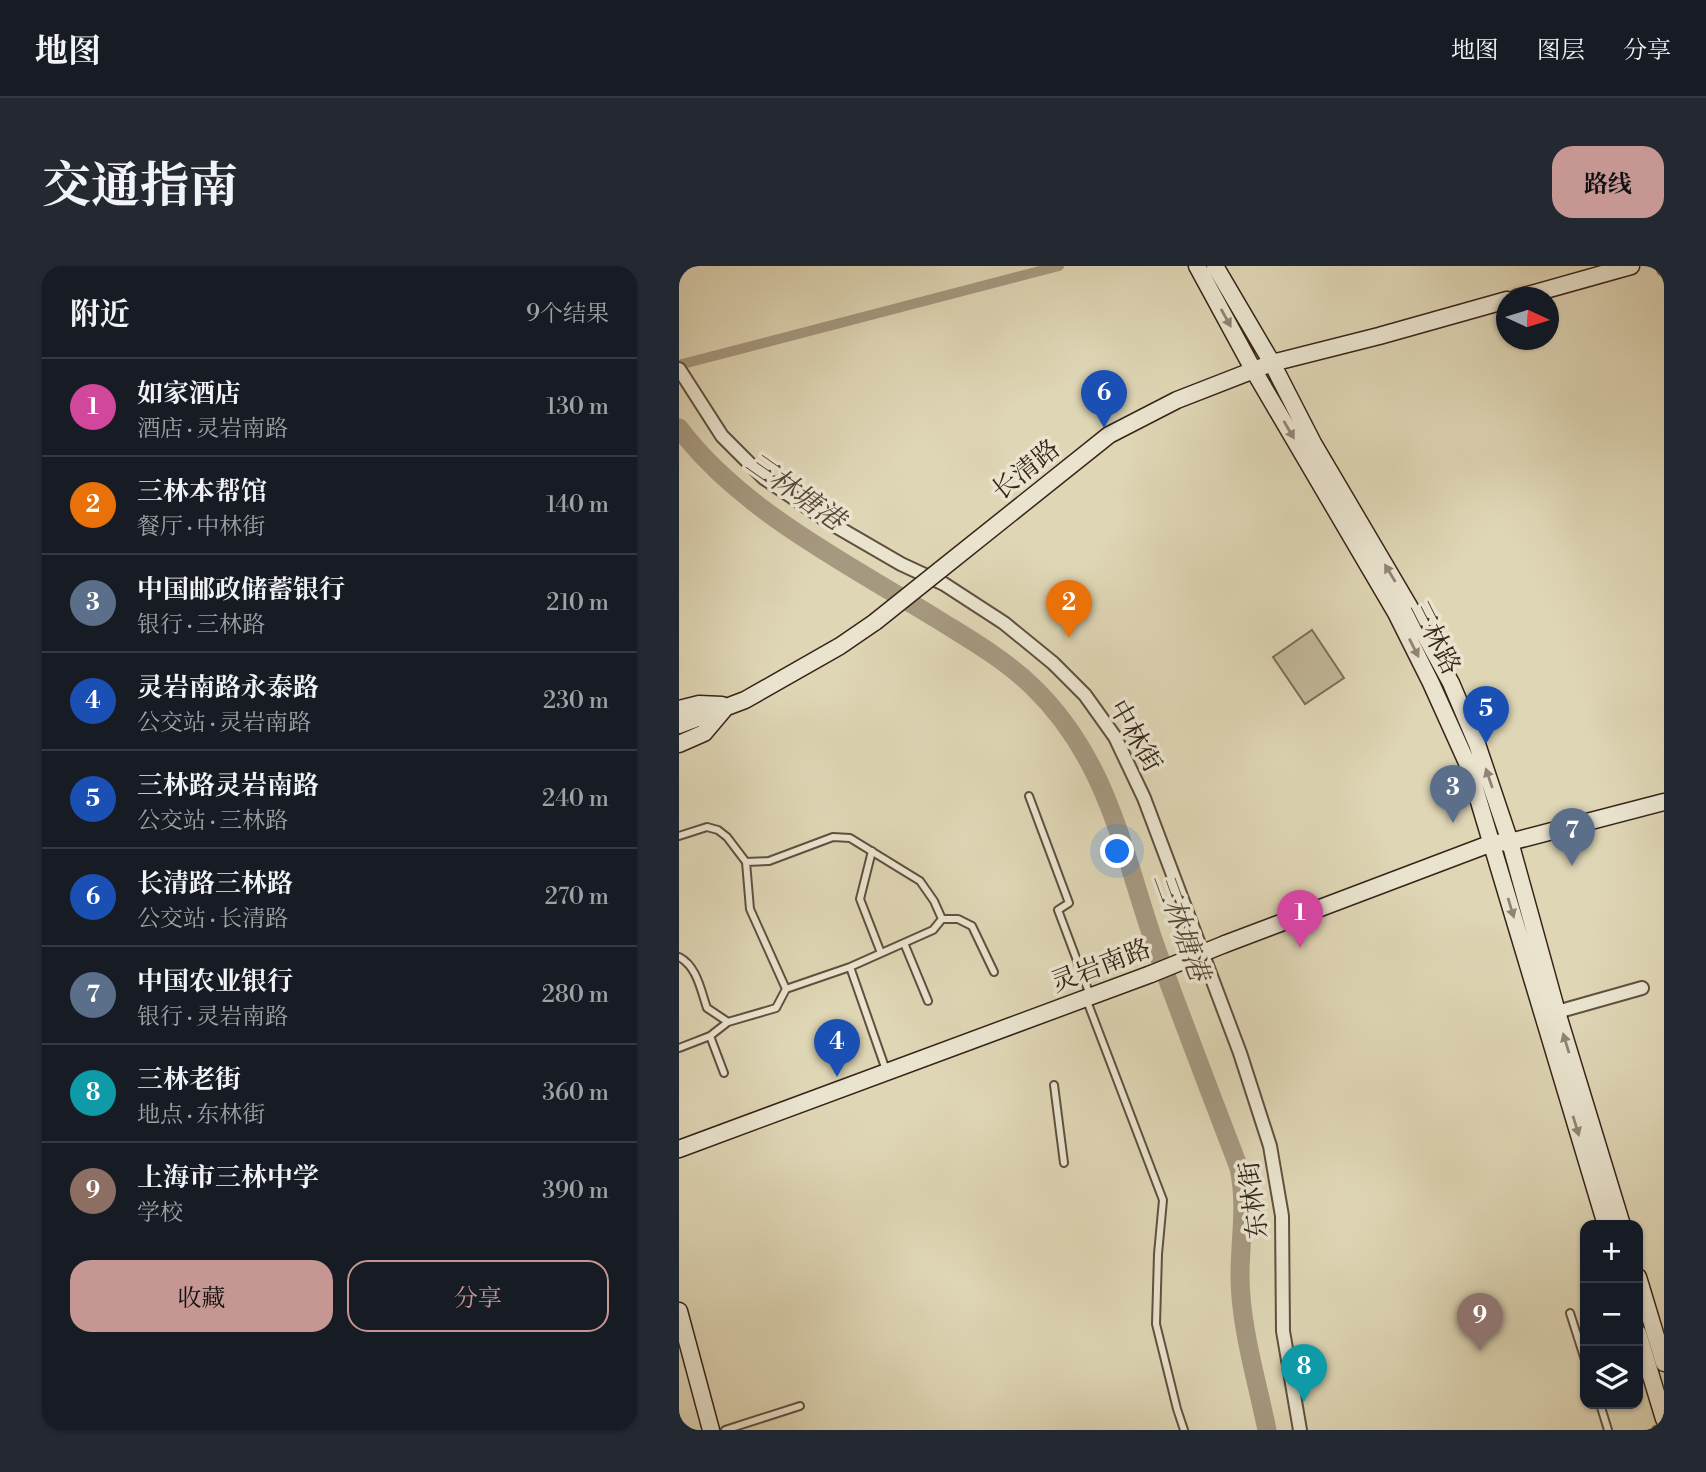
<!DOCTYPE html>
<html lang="zh">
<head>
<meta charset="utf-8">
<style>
	body { margin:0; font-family:"Libre Bodoni","Noto Serif SC",serif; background:#242831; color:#f1f3f6 }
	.controls { position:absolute; right:21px; bottom:21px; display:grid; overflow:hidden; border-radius:14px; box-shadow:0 2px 5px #0004 }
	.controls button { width:63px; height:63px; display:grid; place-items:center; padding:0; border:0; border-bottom:2px solid #363941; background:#171b24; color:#f1f3f6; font:35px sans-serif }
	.compass { position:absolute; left:817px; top:21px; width:63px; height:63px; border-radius:50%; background:#171b24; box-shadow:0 2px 5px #0004; rotate:94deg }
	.you { position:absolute; left:439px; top:586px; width:24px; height:24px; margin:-18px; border:5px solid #fff; border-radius:50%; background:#1a73e8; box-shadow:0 0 0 10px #1a73e833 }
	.badge { display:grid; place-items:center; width:46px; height:46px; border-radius:50%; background:#c59692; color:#fff; font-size:23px; font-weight:700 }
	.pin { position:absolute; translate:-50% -58px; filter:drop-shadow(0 2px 4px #0008) }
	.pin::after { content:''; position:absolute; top:37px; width:24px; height:21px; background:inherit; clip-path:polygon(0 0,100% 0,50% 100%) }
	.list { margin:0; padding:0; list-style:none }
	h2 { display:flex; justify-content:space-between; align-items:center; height:91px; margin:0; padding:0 28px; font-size:30px }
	h2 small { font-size:23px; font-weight:400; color:#9ea1a6 }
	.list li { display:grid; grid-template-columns:46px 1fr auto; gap:21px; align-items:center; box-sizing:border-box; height:98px; padding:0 28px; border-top:2px solid #363941 }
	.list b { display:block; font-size:26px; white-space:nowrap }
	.list p { margin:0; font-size:23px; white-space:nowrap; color:#9ea1a6 }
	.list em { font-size:23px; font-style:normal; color:#9ea1a6 }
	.actions { display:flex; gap:14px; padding:21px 28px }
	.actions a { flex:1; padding:16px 0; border:2px solid #c59692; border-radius:21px; text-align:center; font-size:24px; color:#c59692 }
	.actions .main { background:#c59692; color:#111 }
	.icon { flex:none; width:38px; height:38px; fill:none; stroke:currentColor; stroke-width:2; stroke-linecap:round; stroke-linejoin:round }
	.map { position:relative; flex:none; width:985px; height:1164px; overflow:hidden; border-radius:21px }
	header { display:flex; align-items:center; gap:42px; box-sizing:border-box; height:98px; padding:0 35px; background:#171b24; border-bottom:2px solid #363941 }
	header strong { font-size:33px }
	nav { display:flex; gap:38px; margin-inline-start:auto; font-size:24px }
	.intro { display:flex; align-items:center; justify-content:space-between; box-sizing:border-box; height:168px; padding:0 42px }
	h1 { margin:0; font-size:49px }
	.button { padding:18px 32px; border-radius:21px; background:#c59692; color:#111; font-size:24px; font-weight:700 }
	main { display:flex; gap:42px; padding:0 42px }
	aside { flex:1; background:#171b24; border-radius:21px; box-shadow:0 2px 5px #0004 }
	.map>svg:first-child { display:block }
	.green { fill:#c2b89a; stroke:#7c6e59; stroke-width:2 }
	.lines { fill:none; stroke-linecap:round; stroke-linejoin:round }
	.canal { stroke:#a69980; stroke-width:10 }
	.river { stroke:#a69980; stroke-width:19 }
	.lane-casing { stroke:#61503f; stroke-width:10 }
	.street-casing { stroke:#61503f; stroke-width:16 }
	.secondary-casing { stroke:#372418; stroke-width:19 }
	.lane { stroke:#eae4cf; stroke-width:6 }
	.street { stroke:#eae4cf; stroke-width:12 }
	.secondary { stroke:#eae4cf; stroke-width:16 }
	.secondary-bridge-casing { stroke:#372418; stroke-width:19; stroke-linecap:butt }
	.secondary-bridge { stroke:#eae4cf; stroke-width:16 }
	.oneway { fill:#908474 }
	.labels { text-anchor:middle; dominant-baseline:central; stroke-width:7; stroke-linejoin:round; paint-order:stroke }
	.street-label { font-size:26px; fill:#372418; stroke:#eae4cf }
	.water-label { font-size:28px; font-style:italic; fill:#584737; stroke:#eae4cf }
</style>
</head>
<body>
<header>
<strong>地图</strong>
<nav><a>地图</a><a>图层</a><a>分享</a></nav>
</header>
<div class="intro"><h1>交通指南</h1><a class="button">路线</a></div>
<main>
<aside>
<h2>附近<small>9个结果</small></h2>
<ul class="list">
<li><span class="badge" style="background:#d1479c">1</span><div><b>如家酒店</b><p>酒店 · 灵岩南路</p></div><em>130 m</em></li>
<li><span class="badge" style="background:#e8710a">2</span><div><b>三林本帮馆</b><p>餐厅 · 中林街</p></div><em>140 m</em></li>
<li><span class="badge" style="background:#5c6f8a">3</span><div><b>中国邮政储蓄银行</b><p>银行 · 三林路</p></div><em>210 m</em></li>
<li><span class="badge" style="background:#1a4fb4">4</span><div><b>灵岩南路永泰路</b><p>公交站 · 灵岩南路</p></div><em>230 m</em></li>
<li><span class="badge" style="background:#1a4fb4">5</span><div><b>三林路灵岩南路</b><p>公交站 · 三林路</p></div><em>240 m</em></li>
<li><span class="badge" style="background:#1a4fb4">6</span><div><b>长清路三林路</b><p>公交站 · 长清路</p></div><em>270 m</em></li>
<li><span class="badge" style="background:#5c6f8a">7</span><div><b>中国农业银行</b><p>银行 · 灵岩南路</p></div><em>280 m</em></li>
<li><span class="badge" style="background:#0f9aa8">8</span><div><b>三林老街</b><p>地点 · 东林街</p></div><em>360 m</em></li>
<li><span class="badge" style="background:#8d6e63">9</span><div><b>上海市三林中学</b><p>学校</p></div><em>390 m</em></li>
</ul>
<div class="actions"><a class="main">收藏</a><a>分享</a></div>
</aside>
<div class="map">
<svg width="985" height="1164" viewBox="0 0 985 1164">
	<rect width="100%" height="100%" fill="#dfd6b5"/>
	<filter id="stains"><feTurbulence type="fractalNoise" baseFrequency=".00286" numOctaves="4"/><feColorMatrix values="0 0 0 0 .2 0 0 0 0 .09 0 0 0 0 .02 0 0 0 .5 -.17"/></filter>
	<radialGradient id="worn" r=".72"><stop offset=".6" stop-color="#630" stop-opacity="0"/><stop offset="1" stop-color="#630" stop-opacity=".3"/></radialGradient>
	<path class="green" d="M 633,364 L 665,412 L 626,438 L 594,391 Z"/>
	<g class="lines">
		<path class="canal" d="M 0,99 L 380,0"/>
		<path class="river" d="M 0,162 C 61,244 172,300 258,353 C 290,373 325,393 353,420 C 429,493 443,584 476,679 C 503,754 532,828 560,902 C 568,940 561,972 561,1010 C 561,1059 578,1115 588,1164"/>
		<defs>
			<path id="lane" d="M 350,530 L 390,637 L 379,644 L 411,729
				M 0,570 L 28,561 L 39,564 L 48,571 L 67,596 L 71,643 L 107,723
				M 193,585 L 181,633 L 202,687
				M 67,596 L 90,595 L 154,571 L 171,572 L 241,615 L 255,635 L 263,653 L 279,653 L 293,660 L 315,706
				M 225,677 L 249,735
				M 0,691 C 18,700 22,725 28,742 L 49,756
				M 171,701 L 207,804
				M 408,735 L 484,934 L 479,988 L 477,1058 L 498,1143 L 505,1164
				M 31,770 L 45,807
				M 0,782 L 31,770 L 49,756 L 97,742 L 107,723 L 171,701 L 254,664 L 263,653
				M 375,819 L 385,897
				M 891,1047 L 906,1094
				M 921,1138 L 929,1164
				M 46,1164 L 121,1140
				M 977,1164 L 985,1161"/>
			<path id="street" d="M 984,0 L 985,3
				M 0,103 L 43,170 L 85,212 L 153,258 L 222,298 L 265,318 L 325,357 L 374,397 L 406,429 L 436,471 L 465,532 L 561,787 L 591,880 L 603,950 L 604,1065 L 621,1164
				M 878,746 L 963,722"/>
			<path id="secondary" d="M 518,0 L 575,105 L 717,347 L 752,417 L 789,499 L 927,959
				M 536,0 L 593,97 L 634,177 L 730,340 L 772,417 L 798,478 L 831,576 L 878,746 L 943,959
				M 838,32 L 952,0
				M 261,304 L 430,169 L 498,134 L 593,97 L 700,70 L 828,34
				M 0,443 L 20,438 L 43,439
				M 0,459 L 66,434 L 161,380 L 196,356
				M 0,478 L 25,467 L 47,441
				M 546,678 L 813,577 L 831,576 L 985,536
				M 0,883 L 472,708
				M 959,1011 L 985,1097
				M 0,1045 L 32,1164
				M 959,1067 L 985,1153"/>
		</defs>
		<use href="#lane" class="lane-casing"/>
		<use href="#street" class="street-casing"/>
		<use href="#secondary" class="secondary-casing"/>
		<use href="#lane" class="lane"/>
		<use href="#street" class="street"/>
		<use href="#secondary" class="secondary"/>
		<defs>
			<path id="secondary-bridge" d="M 196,356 L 261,304
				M 472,708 L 546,678"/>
		</defs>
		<use href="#secondary-bridge" class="secondary-bridge-casing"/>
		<use href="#secondary-bridge" class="secondary-bridge"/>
	</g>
	<defs><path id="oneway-solid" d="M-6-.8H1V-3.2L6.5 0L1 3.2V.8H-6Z" transform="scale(1.75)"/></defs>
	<g class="oneway">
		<use href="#oneway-solid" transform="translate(547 52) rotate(61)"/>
		<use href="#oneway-solid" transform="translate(610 164) rotate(60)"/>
		<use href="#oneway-solid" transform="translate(711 307) rotate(-121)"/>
		<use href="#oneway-solid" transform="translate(735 382) rotate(63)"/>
		<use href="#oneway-solid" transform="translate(810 512) rotate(-109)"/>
		<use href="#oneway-solid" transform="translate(832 642) rotate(73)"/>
		<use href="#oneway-solid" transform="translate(887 777) rotate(-107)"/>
		<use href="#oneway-solid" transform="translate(897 860) rotate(73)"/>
	</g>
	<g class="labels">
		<g class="street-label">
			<text transform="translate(347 204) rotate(-39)">长清路</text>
			<text transform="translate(756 372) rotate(63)">三林路</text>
			<text transform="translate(456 470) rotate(60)">中林街</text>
			<text transform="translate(422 700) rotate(-21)">灵岩南路</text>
			<text transform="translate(575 934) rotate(-97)">东林街</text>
		</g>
		<g class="water-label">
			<text transform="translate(116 226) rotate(35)">三林塘港</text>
			<text transform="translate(502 661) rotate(70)">三林塘港</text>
		</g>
	</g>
	<rect width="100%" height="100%" filter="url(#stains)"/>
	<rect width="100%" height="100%" fill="url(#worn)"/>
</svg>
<div class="controls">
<button>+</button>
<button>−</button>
<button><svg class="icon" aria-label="layers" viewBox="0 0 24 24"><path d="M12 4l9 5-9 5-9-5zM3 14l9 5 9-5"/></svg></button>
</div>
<svg class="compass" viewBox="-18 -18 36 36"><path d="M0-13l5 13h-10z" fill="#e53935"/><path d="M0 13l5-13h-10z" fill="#9ea1a6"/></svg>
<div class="you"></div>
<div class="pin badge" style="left:621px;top:682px;background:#d1479c">1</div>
<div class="pin badge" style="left:390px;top:372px;background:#e8710a">2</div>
<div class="pin badge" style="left:774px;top:557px;background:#5c6f8a">3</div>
<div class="pin badge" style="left:158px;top:811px;background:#1a4fb4">4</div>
<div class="pin badge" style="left:807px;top:478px;background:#1a4fb4">5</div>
<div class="pin badge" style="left:425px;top:162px;background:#1a4fb4">6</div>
<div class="pin badge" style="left:893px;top:600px;background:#5c6f8a">7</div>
<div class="pin badge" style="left:625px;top:1136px;background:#0f9aa8">8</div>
<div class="pin badge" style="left:801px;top:1085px;background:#8d6e63">9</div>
</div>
</main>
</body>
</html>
